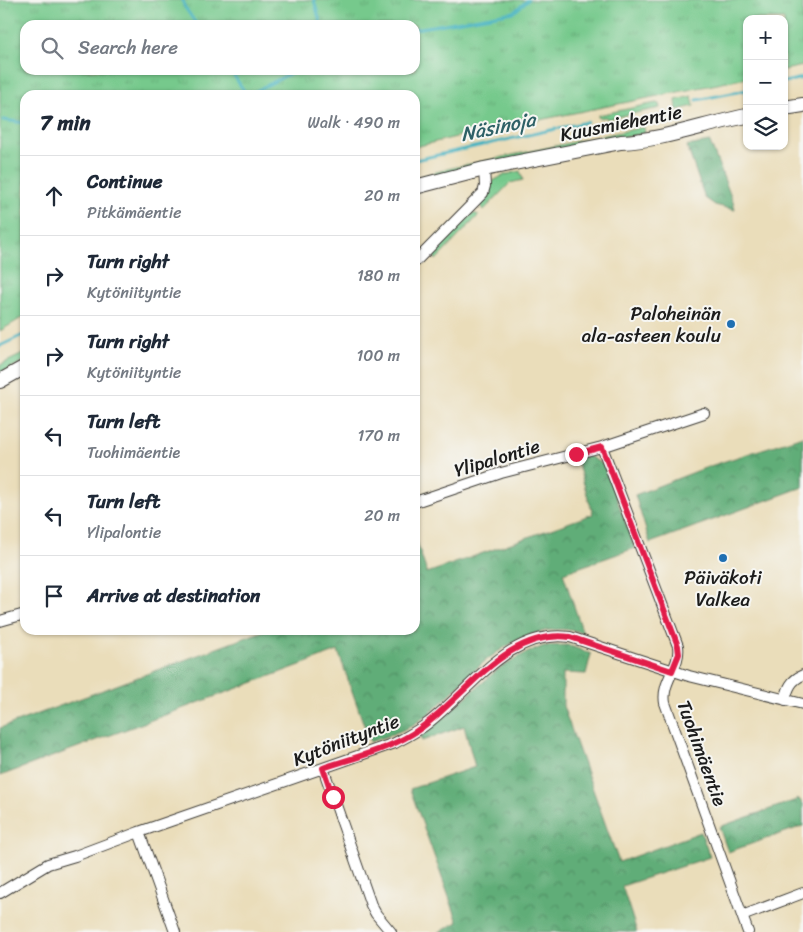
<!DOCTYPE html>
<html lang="en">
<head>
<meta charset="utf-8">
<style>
	body { margin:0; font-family:Sriracha,sans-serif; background:#f6f6f7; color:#1f2937 }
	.controls { position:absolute; right:15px; top:15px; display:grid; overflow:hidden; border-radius:10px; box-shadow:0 1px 4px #0004 }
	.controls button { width:45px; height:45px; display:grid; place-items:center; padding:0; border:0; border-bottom:1px solid #e0e1e3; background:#fff; color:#1f2937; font:25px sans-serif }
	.stop { position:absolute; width:15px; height:15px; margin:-11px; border:4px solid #e11d48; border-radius:50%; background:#fff }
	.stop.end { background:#e11d48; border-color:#fff; box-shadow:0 1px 5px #0008 }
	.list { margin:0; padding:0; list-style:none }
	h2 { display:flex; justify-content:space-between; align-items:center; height:65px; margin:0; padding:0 20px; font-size:21px }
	h2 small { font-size:16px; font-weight:400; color:#747a83 }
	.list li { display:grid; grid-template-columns:32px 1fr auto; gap:15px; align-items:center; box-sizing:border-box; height:80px; padding:0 20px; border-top:1px solid #e0e1e3 }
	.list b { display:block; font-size:19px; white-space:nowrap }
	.list p { margin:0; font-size:16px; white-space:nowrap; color:#747a83 }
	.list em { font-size:16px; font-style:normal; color:#747a83 }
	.icon { flex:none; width:28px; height:28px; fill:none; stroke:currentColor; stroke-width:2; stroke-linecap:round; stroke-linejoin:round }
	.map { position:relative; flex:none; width:803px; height:932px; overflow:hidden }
	.search { position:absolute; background:#fff; box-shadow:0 1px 4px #0004; left:20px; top:20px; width:400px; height:55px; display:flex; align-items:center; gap:12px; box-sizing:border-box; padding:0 18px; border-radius:15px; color:#747a83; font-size:19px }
	.panel { position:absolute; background:#fff; box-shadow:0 1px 4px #0004; left:20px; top:90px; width:400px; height:545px; border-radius:15px }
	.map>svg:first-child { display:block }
	.grass { fill:#76c98c; stroke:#497254 }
	.forest { fill:url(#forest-crowns); stroke:#3e644a }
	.park { fill:url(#park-tufts); stroke:#497254; fill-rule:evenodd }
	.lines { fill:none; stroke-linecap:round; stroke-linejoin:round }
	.stream { stroke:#45b3c1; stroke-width:3 }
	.minor-casing { stroke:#3b3934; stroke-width:12 }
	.secondary-casing { stroke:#3b3934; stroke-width:16 }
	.minor { stroke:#fff; stroke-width:10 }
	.secondary { stroke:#fff; stroke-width:14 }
	.route { stroke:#e11d48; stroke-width:6 }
	.poi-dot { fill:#1f6fb2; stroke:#f6f6f2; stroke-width:2 }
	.labels { text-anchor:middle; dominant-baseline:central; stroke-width:4; stroke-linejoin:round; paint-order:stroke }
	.street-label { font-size:19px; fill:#1c1c1c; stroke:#f6f6f2 }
	.poi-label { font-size:19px; fill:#1c1c1c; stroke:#f6f6f2; text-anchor:end }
	.water-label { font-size:20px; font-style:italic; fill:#2e6066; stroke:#f6f6f2 }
</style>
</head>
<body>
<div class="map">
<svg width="803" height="932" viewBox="0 0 803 932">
	<defs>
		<pattern id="forest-crowns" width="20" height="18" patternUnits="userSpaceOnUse" patternTransform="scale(1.25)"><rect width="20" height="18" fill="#60ad78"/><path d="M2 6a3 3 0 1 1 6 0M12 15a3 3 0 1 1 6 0" fill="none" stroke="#4e8c62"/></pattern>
		<pattern id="park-tufts" width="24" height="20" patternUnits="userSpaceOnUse" patternTransform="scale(1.25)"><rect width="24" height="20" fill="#76c98c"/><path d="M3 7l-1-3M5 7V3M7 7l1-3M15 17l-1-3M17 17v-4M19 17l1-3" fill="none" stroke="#66ac78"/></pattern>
	</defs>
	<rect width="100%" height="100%" fill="#f6f6f2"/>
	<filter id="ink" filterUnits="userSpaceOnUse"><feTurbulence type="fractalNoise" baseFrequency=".02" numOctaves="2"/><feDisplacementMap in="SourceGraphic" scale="10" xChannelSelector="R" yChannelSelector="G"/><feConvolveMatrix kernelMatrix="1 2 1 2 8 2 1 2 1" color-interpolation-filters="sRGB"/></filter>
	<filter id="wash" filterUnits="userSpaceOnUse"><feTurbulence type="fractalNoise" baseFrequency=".0096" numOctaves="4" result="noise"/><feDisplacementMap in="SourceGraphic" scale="20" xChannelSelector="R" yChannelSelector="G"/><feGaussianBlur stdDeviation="1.12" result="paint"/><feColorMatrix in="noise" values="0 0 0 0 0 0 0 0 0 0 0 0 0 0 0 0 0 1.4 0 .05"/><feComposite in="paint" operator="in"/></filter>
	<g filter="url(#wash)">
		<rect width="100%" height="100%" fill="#eaddba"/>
		<path class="grass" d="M 692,96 L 694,106 L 677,110 L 676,100 Z
			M 656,103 L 659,104 L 660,108 L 607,119 L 606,117 L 598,118 L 598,115 Z
			M 644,127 L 645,133 L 415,183 L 415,178 L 447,169 Z
			M 520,171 L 523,180 L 510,183 L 484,210 L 479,204 L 488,193 L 493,181 L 504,175 Z
			M 473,213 L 479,215 L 436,260 L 433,254 L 435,250 Z
			M 25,353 L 25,361 L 0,373 L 0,365 Z"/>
		<path class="forest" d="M 710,142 L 733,202 L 735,210 L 715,205 L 705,198 L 687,146 Z
			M 803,436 L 803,487 L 650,543 L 635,495 L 710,466 Z
			M 587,455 L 604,465 L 635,548 L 563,573 L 583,633 C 545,620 504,644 476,669 C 456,687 439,708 416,723 C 402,732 386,736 370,742 L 338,651 L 0,776 L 0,728 L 266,630 L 415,630 L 415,536 L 427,573 L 593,514 L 576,458 Z
			M 568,645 L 591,654 L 586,674 L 563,673 L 563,706 L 619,862 L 701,832 L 710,857 L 622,886 L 637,932 L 439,932 L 458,922 L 410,789 L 475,767 L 464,726 L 422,741 L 420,737 L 498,669 L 524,654 L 544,646 Z
			M 799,799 L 803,804 L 803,826 L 728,852 L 719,827 Z"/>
		<path class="park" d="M 0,0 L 803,0 L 803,66 L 784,70 L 784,19 L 747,19 L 747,78 L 460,136 L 415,147 L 415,95 L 25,95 L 25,316 L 0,331 ZM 25,25 L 415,25 L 415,70 L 25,70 Z"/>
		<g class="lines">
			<path class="stream" d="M 183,0 L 184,6 L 197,25
				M 314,0 L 321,25
				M 415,29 L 514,12 L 528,0
				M 230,70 L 247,95
				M 784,82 L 803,78
				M 248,95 L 297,70
				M 697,100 L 747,90
				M 3,120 L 25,123
				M 415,160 L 587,122
				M 0,346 L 25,334"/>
		</g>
	</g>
	<g filter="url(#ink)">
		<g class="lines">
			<defs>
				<path id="minor" d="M 415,262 L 483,193 L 485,186 L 484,169
					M 602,447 L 678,646 C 681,667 661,681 665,703 L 748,932
					M 415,502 L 501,473 L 602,447 L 704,413
					M 0,621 L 25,614
					M 785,700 C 788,688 791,680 803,675
					M 323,768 L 371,905 L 376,914 L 391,932
					M 139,832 L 175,932
					M 0,893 L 48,864 L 75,856 L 139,832 L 395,743 C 406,737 418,731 428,723 C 470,691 509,628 570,637 L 689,676 L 803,704
					M 742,916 L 803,893"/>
				<path id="secondary" d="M 784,108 L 803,105
					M 415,187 L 484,169 L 621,142 C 664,140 705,124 747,116
					M 0,381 L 25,367"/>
			</defs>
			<use href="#minor" class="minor-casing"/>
			<use href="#secondary" class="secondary-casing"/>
			<use href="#minor" class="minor"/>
			<use href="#secondary" class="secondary"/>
		</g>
	</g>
	<g class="lines" filter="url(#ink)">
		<path class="route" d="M 333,797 L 323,768 C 353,758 386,750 412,734 C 462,703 504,628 570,637 L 672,671 L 679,654 L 678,646 L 602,447 L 576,454"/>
	</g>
	<g class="poi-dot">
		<circle cx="731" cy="324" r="5"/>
		<circle cx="723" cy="558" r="5"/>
	</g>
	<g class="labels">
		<g class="street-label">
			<text transform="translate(621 123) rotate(-11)">Kuusmiehentie</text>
			<text transform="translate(497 458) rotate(-17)">Ylipalontie</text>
			<text transform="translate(346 740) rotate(-21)">Kytöniityntie</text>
			<text transform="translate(702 753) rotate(70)">Tuohimäentie</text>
		</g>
		<g class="poi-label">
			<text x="721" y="313">Paloheinän<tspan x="721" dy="22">ala-asteen koulu</tspan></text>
			<text x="723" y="577" text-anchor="middle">Päiväkoti<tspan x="723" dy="22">Valkea</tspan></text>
		</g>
		<g class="water-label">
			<text transform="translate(498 127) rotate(-12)">Näsinoja</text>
		</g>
	</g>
</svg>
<div class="controls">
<button>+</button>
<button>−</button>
<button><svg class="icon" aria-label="layers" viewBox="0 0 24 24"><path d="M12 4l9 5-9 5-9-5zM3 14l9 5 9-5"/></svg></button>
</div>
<div class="stop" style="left:333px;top:797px"></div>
<div class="stop end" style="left:576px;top:454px"></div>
<div class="search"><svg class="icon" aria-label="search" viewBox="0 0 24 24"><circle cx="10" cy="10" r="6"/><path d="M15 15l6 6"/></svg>Search here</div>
<section class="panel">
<h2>7 min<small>Walk · 490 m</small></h2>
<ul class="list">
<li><svg class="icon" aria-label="ahead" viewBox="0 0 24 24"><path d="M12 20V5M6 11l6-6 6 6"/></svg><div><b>Continue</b><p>Pitkämäentie</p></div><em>20 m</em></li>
<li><svg class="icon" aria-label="right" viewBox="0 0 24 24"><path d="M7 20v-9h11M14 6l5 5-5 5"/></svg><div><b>Turn right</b><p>Kytöniityntie</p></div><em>180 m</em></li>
<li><svg class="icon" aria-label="right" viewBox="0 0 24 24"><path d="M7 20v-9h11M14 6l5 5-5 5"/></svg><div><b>Turn right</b><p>Kytöniityntie</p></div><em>100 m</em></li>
<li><svg class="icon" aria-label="left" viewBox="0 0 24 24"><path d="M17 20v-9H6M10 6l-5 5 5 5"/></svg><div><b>Turn left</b><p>Tuohimäentie</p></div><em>170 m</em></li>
<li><svg class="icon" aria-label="left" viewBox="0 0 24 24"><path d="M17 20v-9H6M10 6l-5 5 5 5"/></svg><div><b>Turn left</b><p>Ylipalontie</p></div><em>20 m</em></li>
<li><svg class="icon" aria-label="arrive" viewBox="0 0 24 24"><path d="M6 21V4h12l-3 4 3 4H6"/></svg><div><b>Arrive at destination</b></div></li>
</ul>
</section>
</div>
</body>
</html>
